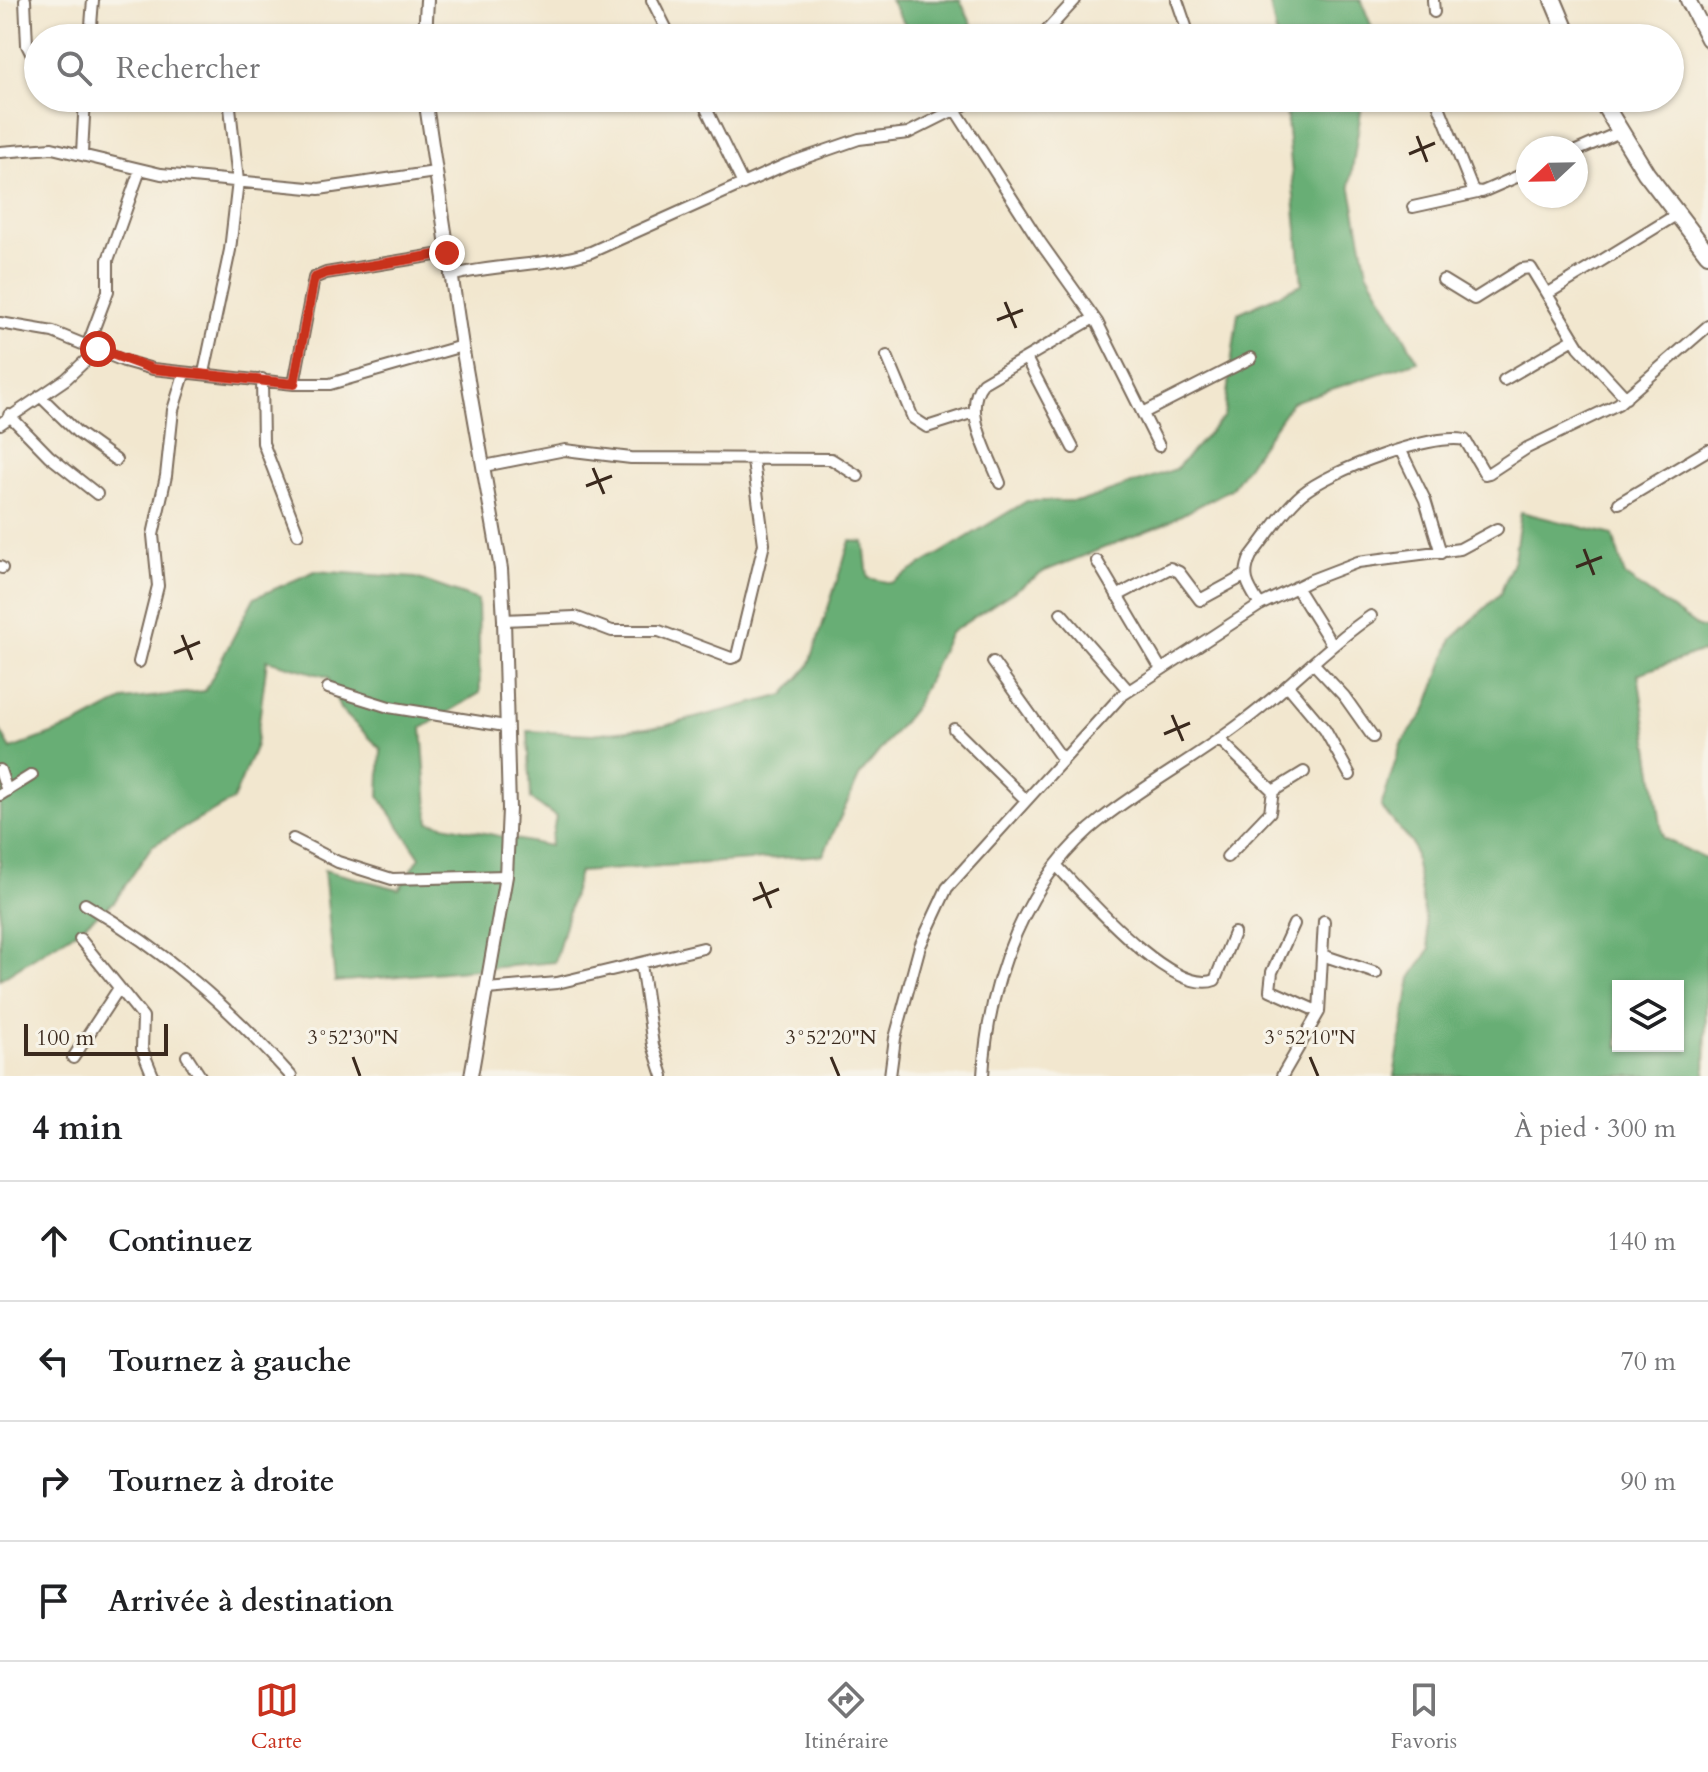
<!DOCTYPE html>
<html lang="fr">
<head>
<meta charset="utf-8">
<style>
	body { margin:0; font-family:Cardo,serif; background:#f6f6f6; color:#202124 }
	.controls { position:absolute; right:24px; bottom:24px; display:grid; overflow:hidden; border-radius:0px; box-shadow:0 2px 6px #0004 }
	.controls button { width:72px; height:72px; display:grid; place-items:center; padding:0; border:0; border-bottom:2px solid #e0e0e0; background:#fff; color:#202124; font:40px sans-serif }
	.compass { position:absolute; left:1516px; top:136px; width:72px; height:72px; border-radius:50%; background:#fff; box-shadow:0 2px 6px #0004; rotate:248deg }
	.scale { position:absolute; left:24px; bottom:20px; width:144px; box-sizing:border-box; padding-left:8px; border:4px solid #3b2a1e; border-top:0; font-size:22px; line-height:28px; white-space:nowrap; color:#3b2a1e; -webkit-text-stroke:6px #f7f3e8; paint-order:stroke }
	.stop { position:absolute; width:24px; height:24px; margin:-18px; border:6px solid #c8321e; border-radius:50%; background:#fff }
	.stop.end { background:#c8321e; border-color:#fff; box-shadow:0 2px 8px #0008 }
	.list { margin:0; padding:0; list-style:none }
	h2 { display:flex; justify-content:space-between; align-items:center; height:104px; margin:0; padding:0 32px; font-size:34px }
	h2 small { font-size:26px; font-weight:400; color:#757577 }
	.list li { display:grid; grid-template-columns:52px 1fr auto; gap:24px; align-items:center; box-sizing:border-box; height:120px; padding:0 32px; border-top:2px solid #e0e0e0 }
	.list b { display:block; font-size:30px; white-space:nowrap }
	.list em { font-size:26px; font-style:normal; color:#757577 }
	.icon { flex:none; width:44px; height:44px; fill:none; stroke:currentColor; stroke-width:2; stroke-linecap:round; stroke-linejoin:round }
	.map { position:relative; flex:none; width:1708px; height:1076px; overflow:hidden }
	.search { position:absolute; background:#fff; box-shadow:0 2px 6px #0004; left:24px; right:24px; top:24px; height:88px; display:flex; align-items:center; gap:20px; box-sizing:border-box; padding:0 28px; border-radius:44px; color:#757577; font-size:30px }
	.sheet { height:584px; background:#fff }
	nav { display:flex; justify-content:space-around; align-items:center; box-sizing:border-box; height:112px; border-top:2px solid #e0e0e0; background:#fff; font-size:22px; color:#757577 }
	nav a { display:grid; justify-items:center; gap:4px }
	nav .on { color:#c8321e }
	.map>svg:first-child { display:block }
	.forest { fill:#68ae74; stroke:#526c49; stroke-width:2; fill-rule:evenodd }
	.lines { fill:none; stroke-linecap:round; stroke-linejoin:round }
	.minor-casing { stroke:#7b6c5c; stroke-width:14 }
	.tertiary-casing { stroke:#7b6c5c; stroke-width:16 }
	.secondary-casing { stroke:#7b6c5c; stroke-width:18 }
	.trunk-casing { stroke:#7b6c5c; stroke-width:20 }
	.minor { stroke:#fff; stroke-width:10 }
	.tertiary { stroke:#fff; stroke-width:12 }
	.secondary { stroke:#fff; stroke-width:14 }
	.trunk { stroke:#fff; stroke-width:16 }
	.route { stroke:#c8321e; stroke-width:10 }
	.ticks { fill:none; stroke:#3b2a1e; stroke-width:3 }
	.ticks-label { font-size:20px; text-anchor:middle; fill:#3b2a1e; stroke:#f7f3e8; stroke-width:6; stroke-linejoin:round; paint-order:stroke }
</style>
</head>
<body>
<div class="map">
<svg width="1708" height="1076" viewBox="0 0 1708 1076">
	<rect width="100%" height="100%" fill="#f7f3e8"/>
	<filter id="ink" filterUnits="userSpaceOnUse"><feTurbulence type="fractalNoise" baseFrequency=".0125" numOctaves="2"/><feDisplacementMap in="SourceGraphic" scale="16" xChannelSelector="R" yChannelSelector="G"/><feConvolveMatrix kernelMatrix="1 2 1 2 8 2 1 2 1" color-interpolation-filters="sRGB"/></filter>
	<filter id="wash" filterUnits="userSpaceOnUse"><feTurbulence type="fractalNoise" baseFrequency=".006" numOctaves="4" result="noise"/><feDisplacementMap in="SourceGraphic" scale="32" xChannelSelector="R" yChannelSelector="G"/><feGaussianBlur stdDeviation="1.8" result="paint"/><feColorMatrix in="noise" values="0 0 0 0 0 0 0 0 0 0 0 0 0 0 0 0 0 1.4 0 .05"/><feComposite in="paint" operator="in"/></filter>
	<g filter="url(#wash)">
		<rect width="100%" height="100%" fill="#f2e7cf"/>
		<path class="forest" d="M 890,0 L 960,0 L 972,25 L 934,38 L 913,38 Z
			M 1269,0 L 1361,0 L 1373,30 L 1371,38 L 1277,38 Z
			M 1285,98 L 1363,98 L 1350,184 L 1367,271 L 1418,361 L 1292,402 L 1231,489 L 1162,525 L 1045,571 L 950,633 L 915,707 L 860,775 L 823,855 L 579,872 L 555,962 L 335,982 L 324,870 L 399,889 L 420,857 L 379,796 L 381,749 L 340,709 L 328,677 L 267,660 L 256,745 L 233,800 L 152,846 L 114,902 L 76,931 L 0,979 L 0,730 L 11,749 L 78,724 L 123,700 L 205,691 L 254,598 L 315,571 L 416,578 L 478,600 L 480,693 L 422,728 L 429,822 L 550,846 L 556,817 L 531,799 L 528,731 L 592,734 L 664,726 L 784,695 L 809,666 L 850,541 L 864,542 L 868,578 L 891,583 L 1027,501 L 1082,501 L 1176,469 L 1224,416 L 1238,313 L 1302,284 Z
			M 1521,512 L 1613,535 L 1625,576 L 1698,627 L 1708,630 L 1708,654 L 1700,652 L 1638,674 L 1663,838 L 1708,860 L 1705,1076 L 1394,1076 L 1411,978 L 1430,949 L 1413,845 L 1381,807 L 1401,744 L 1425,712 L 1452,639 L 1500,594 L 1514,559 ZM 1618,986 L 1678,986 L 1678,1046 L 1618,1046 Z"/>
	</g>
	<g filter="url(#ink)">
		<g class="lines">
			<defs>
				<path id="minor" d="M 25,0 L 27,45 L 31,53 L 38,55
					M 652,0 L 671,38
					M 1177,0 L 1190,38
					M 1433,0 L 1434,12
					M 90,38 L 93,0
					M 1040,38 L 1075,0
					M 701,98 L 743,184
					M 1437,101 L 1473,191 L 1482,192 L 1528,172
					M 956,111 L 1040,242 L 1097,322 L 1159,446
					M 1576,151 L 1620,132
					M 0,152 L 52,148 L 161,174 L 319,189 L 435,172
					M 82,153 L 85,98
					M 1413,207 L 1477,193
					M 450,276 C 497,263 546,267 591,252 L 787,164 L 859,139 L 908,133 L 978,98
					M 1443,280 L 1474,299 L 1522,269 L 1531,268 L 1579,347 L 1626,398
					M 1547,294 L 1676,215
					M 0,323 L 53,332 L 124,361 L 153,369 L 294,384 L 330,384 L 462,346
					M 88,344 L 108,291 L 108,260 L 140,170
					M 887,356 L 913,418 L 927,427 L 974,412
					M 1026,358 L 1073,448
					M 204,373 L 230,250 L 238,181 L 229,98
					M 262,379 L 263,443 L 298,534
					M 1504,380 L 1574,339
					M 294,384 L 314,278 L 326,273 L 447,253
					M 40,396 L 77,432 L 116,460
					M 1143,413 L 1251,358
					M 9,415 L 49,456 L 97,494
					M 0,424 L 66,379 L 98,349
					M 1401,451 L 1425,500 L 1441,553
					M 484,466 L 565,450 L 631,458 L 831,459 L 858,476
					M 1000,483 C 989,454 961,409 983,383 L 1094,318
					M 1619,503 L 1708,450
					M 1097,561 L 1161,669
					M 0,567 L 2,568
					M 1296,587 L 1331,643
					M 1117,596 L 1170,568 L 1179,572 L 1200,600 L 1244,576
					M 1260,605 C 1248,586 1241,577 1251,556 C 1267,536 1283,510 1302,494 C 1331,470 1429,433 1465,440 L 1485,474 L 1489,473 L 1527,448 L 1618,404 L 1708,326
					M 1061,613 L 1128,690
					M 504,620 L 575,617 L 612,631 L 659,631 L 731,658 L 737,656 L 764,544 L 753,461
					M 139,662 L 158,586 L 153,535 L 166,476 L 173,410 L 184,374
					M 993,662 L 1063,760
					M 1314,664 L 1344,696 L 1373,737
					M 1288,686 L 1325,730 L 1350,775
					M 328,688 L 389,707 L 505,726
					M 954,729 L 1024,798
					M 1219,739 L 1273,791 L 1304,772
					M 0,770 L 7,791
					M 0,795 L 32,775
					M 293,839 L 338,862 L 392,879 L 506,876
					M 1227,857 L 1270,812 L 1273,791
					M 1056,865 C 1084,894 1172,997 1215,980 L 1234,933
					M 85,904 C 167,952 228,1006 291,1076
					M 1294,924 L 1272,972 L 1270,990 L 1319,1012
					M 80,939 L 143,1017 L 142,1049 L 153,1076
					M 1322,955 L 1376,973
					M 641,964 L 653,1045 L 663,1076
					M 487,989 L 557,983 L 703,948
					M 187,1056 L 200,1076
					M 73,1058 L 119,988
					M 890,1076 L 895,1038 L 920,946 L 947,888 L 1121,696 L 1260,605 L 1311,580 L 1358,562 L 1460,549 L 1497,529
					M 983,1076 C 988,981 1026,877 1103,818 C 1148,783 1199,756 1244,721 C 1289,688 1325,647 1371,616
					M 1282,1076 L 1319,1012 L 1324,921"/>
				<path id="tertiary" d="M 425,38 L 427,0
					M 425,98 L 462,346 L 501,569 L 504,620 L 509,809 L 506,876 L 471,1076"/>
				<path id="secondary" d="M 1688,0 L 1708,39"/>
				<path id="trunk" d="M 1553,0 L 1569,38
					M 1600,98 L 1646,173 L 1708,254"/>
			</defs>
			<use href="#minor" class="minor-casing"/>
			<use href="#tertiary" class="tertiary-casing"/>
			<use href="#secondary" class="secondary-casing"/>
			<use href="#trunk" class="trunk-casing"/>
			<use href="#minor" class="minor"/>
			<use href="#tertiary" class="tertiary"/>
			<use href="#secondary" class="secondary"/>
			<use href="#trunk" class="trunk"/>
		</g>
	</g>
	<g class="lines" filter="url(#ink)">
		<path class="route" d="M 98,349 L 153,369 L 294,384 L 314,278 L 326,273 L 447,253"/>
	</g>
	<path class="ticks" d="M 1417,136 L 1427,162M 1409,154 L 1435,143M 1005,302 L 1016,328M 997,320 L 1023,310M 593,468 L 604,494M 586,486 L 612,476M 1584,549 L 1594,575M 1576,567 L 1602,557M 182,635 L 192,660M 174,653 L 200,642M 1172,715 L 1183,741M 1164,734 L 1190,723M 760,882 L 771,908M 753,900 L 779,889M 353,1057 L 360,1076M 831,1057 L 839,1076M 1310,1057 L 1318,1076"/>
	<g class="ticks-label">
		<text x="353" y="1044">3°52'30"N</text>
		<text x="831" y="1044">3°52'20"N</text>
		<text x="1310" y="1044">3°52'10"N</text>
	</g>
</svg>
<div class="controls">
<button><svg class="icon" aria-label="layers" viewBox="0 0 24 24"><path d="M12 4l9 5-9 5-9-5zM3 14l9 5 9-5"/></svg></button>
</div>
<svg class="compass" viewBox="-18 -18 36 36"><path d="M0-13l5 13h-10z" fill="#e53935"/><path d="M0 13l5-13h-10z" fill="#757577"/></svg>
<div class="scale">100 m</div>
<div class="stop" style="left:98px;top:349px"></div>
<div class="stop end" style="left:447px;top:253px"></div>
<div class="search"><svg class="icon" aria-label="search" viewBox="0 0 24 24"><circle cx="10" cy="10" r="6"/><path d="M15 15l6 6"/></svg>Rechercher</div>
</div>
<section class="sheet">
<h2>4 min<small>À pied · 300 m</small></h2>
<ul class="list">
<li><svg class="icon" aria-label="ahead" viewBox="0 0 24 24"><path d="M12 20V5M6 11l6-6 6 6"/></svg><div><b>Continuez</b></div><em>140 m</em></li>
<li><svg class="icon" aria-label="left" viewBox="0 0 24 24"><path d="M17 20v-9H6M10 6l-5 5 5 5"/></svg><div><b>Tournez à gauche</b></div><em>70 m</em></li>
<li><svg class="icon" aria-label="right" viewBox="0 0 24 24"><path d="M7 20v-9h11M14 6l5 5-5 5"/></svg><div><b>Tournez à droite</b></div><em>90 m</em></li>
<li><svg class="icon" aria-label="arrive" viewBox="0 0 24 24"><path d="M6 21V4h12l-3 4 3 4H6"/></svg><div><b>Arrivée à destination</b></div></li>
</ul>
</section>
<nav>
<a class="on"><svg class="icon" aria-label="map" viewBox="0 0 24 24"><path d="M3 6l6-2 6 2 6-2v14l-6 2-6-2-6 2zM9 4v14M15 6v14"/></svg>Carte</a>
<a><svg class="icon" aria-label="directions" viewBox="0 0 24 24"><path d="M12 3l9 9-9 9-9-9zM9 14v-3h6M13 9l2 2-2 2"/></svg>Itinéraire</a>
<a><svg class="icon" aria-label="saved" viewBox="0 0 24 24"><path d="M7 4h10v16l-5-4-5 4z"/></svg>Favoris</a>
</nav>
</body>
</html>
